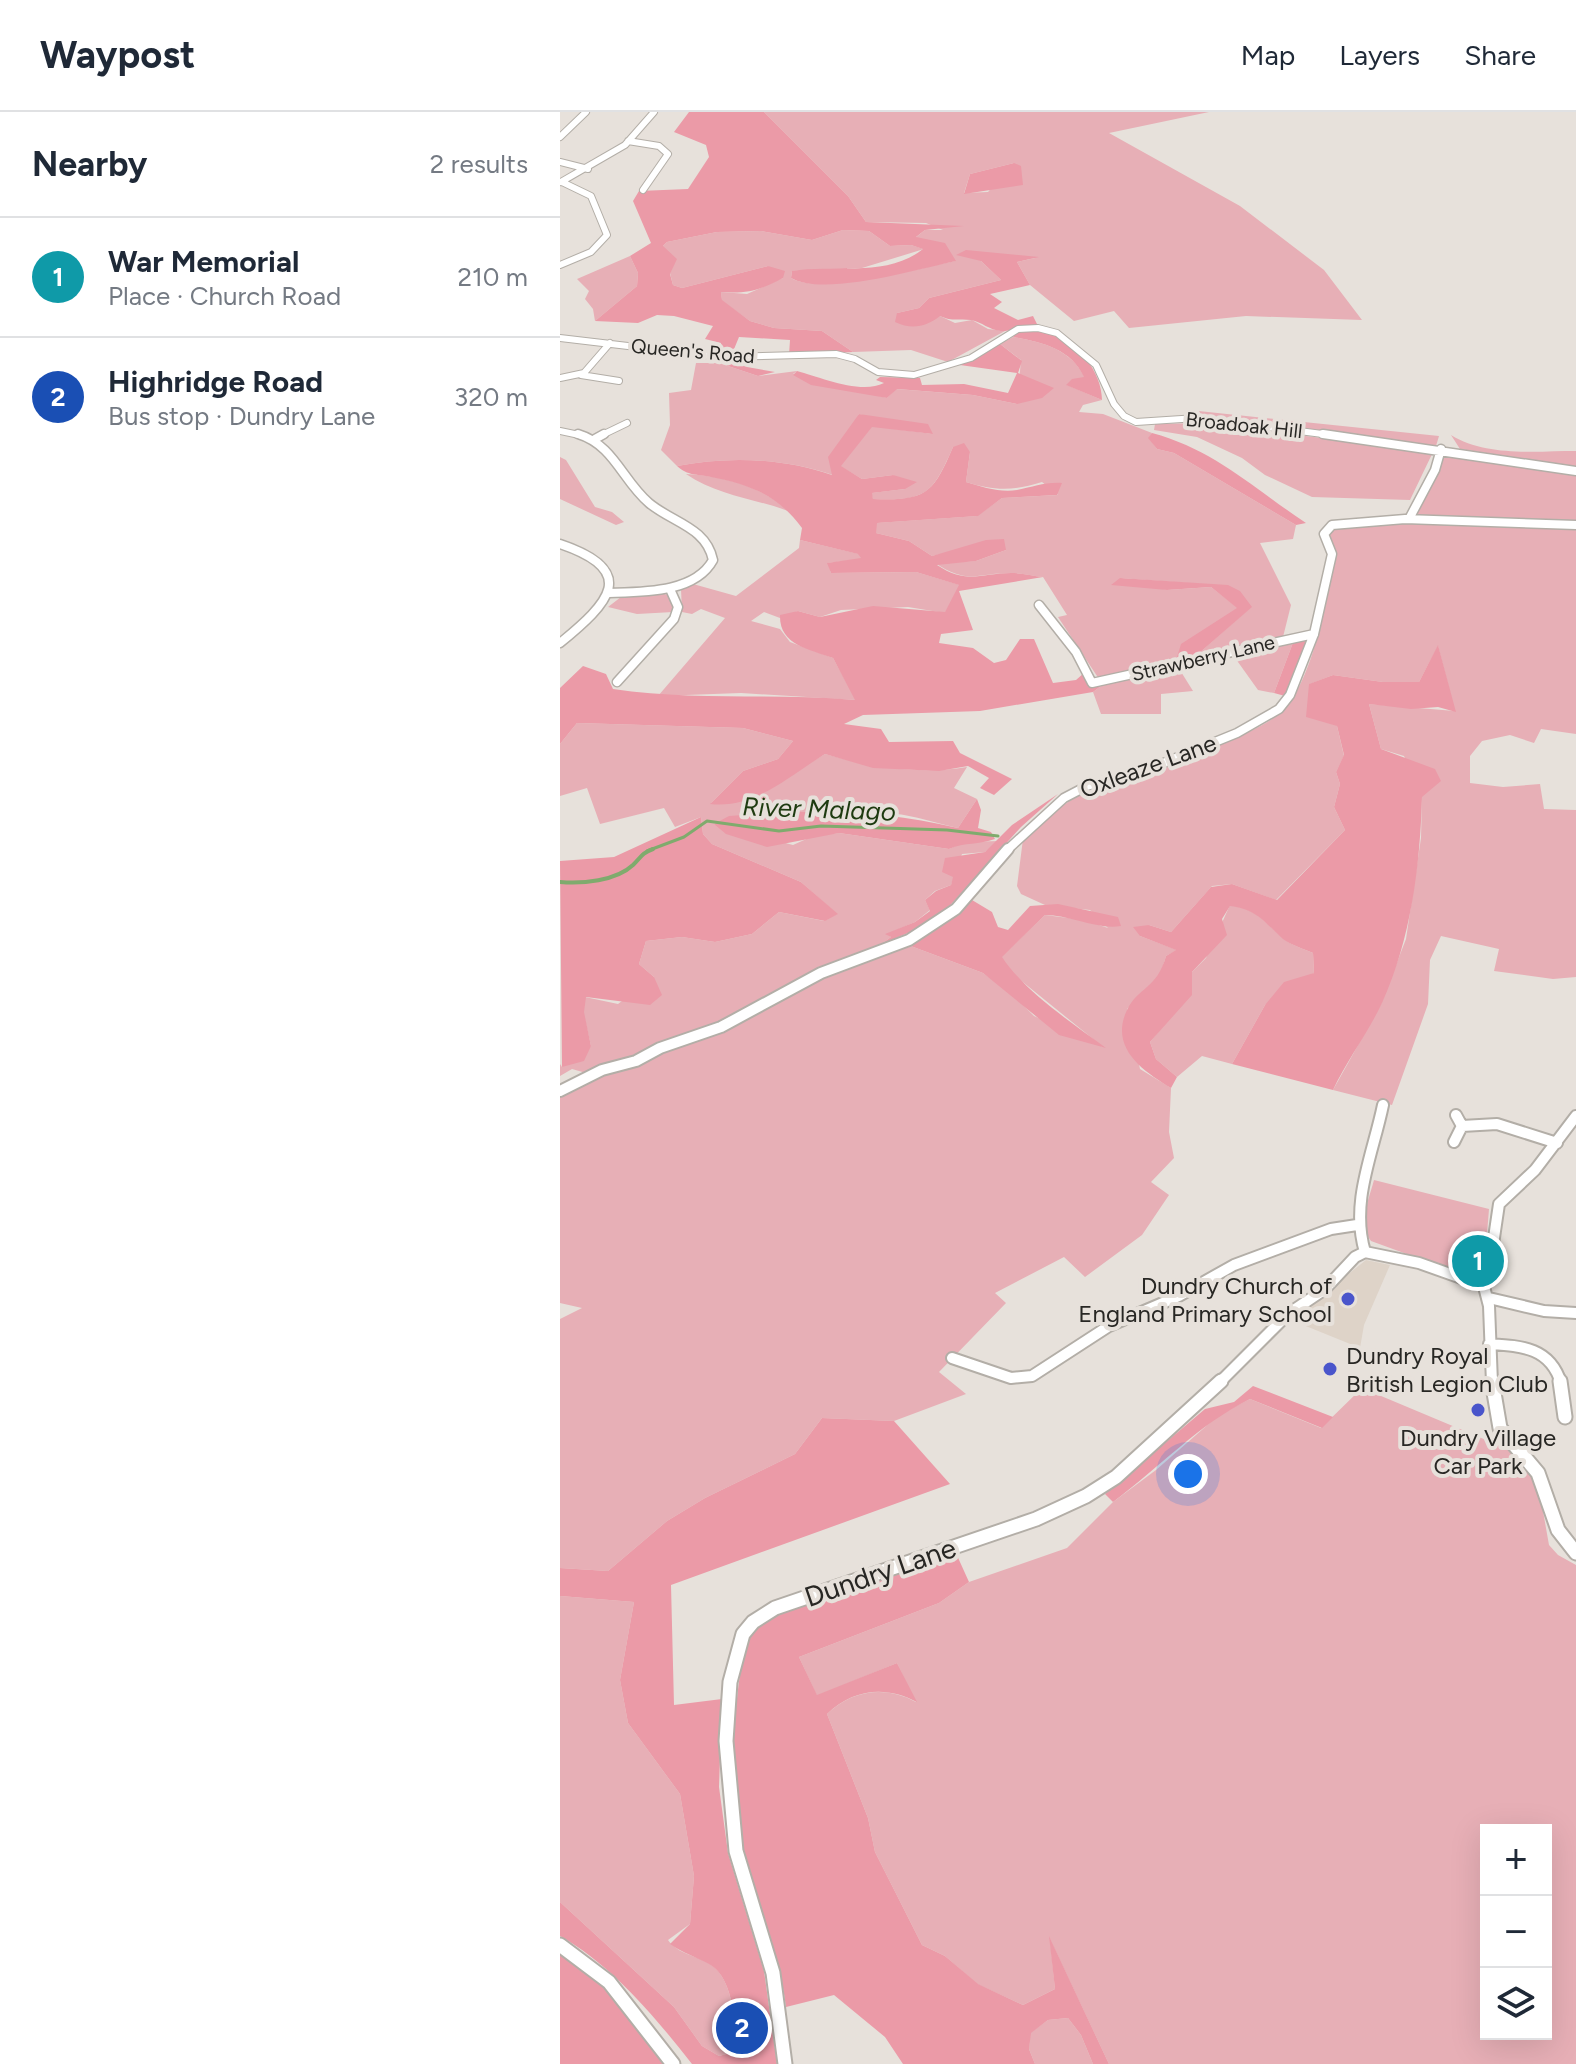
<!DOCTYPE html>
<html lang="en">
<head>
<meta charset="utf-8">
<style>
	body { margin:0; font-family:Figtree,sans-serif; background:#f2f2f3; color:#1f2937 }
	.controls { position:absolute; right:24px; bottom:24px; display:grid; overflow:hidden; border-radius:0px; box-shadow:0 8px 32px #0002 }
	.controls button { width:72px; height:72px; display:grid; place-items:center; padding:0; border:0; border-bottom:2px solid #e0e1e3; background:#fff; color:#1f2937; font:40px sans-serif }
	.you { position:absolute; left:628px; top:1362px; width:28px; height:28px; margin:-20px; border:6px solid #fff; border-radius:50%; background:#1a73e8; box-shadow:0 0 0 12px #1a73e833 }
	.badge { display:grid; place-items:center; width:52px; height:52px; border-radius:50%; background:#0b8043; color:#fff; font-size:26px; font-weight:700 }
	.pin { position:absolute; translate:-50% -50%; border:4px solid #fff; box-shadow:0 2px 8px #0006 }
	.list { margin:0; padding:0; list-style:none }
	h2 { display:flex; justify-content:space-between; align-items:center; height:104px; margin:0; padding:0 32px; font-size:34px }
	h2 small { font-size:26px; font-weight:400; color:#747a83 }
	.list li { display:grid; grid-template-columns:52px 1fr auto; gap:24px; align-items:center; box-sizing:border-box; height:120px; padding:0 32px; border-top:2px solid #e0e1e3 }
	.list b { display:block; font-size:30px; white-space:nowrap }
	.list p { margin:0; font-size:26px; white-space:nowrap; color:#747a83 }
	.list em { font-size:26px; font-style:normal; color:#747a83 }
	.icon { flex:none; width:44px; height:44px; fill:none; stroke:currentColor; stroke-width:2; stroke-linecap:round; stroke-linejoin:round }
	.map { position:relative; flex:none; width:1016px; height:1952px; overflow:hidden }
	header { display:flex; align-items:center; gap:48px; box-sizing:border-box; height:112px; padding:0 40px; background:#fff; border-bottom:2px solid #e0e1e3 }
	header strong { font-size:38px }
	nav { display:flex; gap:44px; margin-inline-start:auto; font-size:28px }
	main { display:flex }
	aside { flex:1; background:#fff }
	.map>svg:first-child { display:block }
	.built { fill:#ded3c8 }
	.green { fill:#e7afb6; fill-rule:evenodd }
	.forest { fill:#eb9aa7 }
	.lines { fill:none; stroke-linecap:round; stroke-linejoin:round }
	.stream-far1 { stroke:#7fab6d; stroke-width:3 }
	.stream { stroke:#7fab6d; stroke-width:4 }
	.street-far3-casing { stroke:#b3aea7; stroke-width:8 }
	.street-far2-casing { stroke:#b3aea7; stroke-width:11 }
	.street-far1-casing { stroke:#b3aea7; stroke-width:14 }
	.street-casing { stroke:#b3aea7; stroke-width:17 }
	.street-far3 { stroke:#fff; stroke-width:6 }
	.street-far2 { stroke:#fff; stroke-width:8 }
	.street-far1 { stroke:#fff; stroke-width:10 }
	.street { stroke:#fff; stroke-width:13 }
	.poi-dot { fill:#4a55cb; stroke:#e7e1db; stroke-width:3 }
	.labels { text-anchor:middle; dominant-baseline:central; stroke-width:8; stroke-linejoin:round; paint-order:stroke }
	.far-street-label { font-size:20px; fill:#282724; stroke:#e7e1db }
	.street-label { font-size:24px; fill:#282724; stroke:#e7e1db }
	.poi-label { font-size:24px; fill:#282724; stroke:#e7e1db; text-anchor:end }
	.water-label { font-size:26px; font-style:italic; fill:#1e3b10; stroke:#e7e1db }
	.near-street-label { font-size:28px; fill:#282724; stroke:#e7e1db }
</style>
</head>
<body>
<header>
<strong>Waypost</strong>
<nav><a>Map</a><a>Layers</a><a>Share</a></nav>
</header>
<main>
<aside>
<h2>Nearby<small>2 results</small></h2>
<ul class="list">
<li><span class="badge" style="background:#0f9aa8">1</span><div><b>War Memorial</b><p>Place · Church Road</p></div><em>210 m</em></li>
<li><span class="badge" style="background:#1a4fb4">2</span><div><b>Highridge Road</b><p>Bus stop · Dundry Lane</p></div><em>320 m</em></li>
</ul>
</aside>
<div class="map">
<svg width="1016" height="1952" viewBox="0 0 1016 1952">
	<rect width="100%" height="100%" fill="#e7e1db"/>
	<path class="built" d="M 806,1148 L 830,1153 L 804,1213 L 800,1236 L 731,1208 Z"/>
	<path class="green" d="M 204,0 L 649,0 L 549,21 L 680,94 L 764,158 L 802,208 L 686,204 L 569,216 L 554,199 L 514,209 L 470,173 L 457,150 L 475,146 L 421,149 L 441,168 L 369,186 L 359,196 L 337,201 L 380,204 L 395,211 L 412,208 L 428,217 L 445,219 L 388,250 L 351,238 L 293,240 L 262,219 L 214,216 L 190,209 L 162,189 L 161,180 L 187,182 L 223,166 L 208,154 L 122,176 L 113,173 L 110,161 L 116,147 L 102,135 L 107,130 L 157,120 L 201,119 L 252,128 L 283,118 L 309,119 L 330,134 L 351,133 L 364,137 L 302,156 L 232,159 L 231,166 C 262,184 359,156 395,149 L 355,126 L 365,118 L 383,118 L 366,111 L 306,110 L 288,84 ZM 454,51 L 428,80 L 404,81 L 410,62 Z
		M 70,144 L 78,161 L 77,174 L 35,209 L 33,197 L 25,187 L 29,179 L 17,167 Z
		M 453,225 C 482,230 511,237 525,266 L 507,273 L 542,288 L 523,293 L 519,300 L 543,302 L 592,321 L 589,326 L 597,337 L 614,341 L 736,413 L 733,427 L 700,431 L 731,493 L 723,525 L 637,543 L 691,495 L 668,474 L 560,466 L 607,478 L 651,475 L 678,496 L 619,548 L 539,567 L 498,505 L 507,503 L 483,465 C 472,464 461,461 450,461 C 417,461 408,473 375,451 L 416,449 L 446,438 L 395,439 L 372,444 L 349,429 L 316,421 L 316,411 L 417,404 L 442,386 L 498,383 L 482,370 C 454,379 434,379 406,370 L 410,340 L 393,335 C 372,383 366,389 313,387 L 311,381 L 345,377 L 333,363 L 302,367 L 280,354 L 312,314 L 373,322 L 299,302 L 273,363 C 223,346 168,344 117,354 L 101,338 L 110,313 L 109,281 L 131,278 L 136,251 L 159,251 L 198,264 L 237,259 L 233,262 L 327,286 L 336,277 L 413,283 L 457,292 L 461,248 L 440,232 Z
		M 629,298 L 879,324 L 876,334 L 626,300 Z
		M 643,311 L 873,340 L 850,388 L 752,385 L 705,363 L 682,346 L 637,325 L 594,318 L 595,312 Z
		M 891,323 C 926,345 976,339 1016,339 L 1016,355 L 900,337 Z
		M 884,342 L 1016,361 L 1016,411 L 855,405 Z
		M 0,345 L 6,348 L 35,395 L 52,400 L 64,410 L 56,413 L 0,387 Z
		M 126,362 C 165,364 200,374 231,400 C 194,386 158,384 126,362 Z
		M 840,410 L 1016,415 L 1016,622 L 981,617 L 974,631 L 950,623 L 922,629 L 910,644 L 910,671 L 943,675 L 980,672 L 984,697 L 1016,698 L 1016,865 L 993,867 L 934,859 L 939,837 L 881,824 L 870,848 L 868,892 L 832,993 L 773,978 L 821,892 L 846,827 L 861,726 L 862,685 L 844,644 L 821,637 L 809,592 L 895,599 L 878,534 L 859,570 L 823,570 L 773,563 L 750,572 L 777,614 L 784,644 L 776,660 L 780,672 L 774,695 L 785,718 L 716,788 L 672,772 L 652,774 L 611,820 L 589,813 L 580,824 L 617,838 L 606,844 L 600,864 L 567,897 L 580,957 L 611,976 L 609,1020 L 614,1046 L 591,1070 L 609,1083 L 582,1123 L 525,1165 L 504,1145 L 435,1181 L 446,1191 L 379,1260 L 406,1282 L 334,1309 L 262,1306 L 235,1342 L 145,1386 L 107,1409 L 48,1459 L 0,1456 L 0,1207 L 22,1196 L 0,1191 L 0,983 L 45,961 L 70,956 L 262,864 L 348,833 L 423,861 L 452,882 L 474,904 L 543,935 L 454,863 L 441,845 L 485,803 L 524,808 L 548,816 L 530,798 L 485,793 L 461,782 L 457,774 L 463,727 C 483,709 502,691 526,680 C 572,658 708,628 731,589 C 751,557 763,511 767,473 C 769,455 767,436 769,418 L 777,413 Z
		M 240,428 L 299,442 L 302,447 L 268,451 L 271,461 L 356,460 L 400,473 L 385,501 L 348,495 L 281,498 L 260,505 L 238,499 L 220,506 L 204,500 L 191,509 L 220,517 L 230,530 L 273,546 L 296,588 L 181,581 L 98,584 L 165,506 L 141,497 L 132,502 L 122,500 L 121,477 L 133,472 L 176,484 L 239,436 Z
		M 104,482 L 110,483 L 113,500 L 77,502 L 48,495 L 61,485 Z
		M 734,528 L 714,581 L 698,578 L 673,543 Z
		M 618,555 L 633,579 L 601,582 L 601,602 L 541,602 L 533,580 L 545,571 Z
		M 17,611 L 183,616 L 233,629 L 218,647 L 183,659 L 151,691 L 238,658 L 265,642 C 312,655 358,663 407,655 L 394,676 L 417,687 L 398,716 C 380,712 362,706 344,703 C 310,697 183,697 154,712 L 233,733 L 253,724 L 279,721 L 389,737 L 404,730 L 439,729 L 425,740 L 402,742 L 391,773 L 375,779 L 365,788 L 370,798 L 355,810 L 327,822 L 331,825 L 320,833 L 235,868 L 164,907 L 53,951 L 26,961 L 12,957 L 0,964 L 0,952 L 2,955 L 31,934 L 23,899 L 25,885 L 58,892 L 94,865 L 79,852 L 86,829 L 122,825 L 155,830 L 192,822 L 219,800 L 264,809 L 277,802 L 241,770 L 152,732 L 143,722 L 141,705 L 115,715 L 104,696 L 40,712 L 27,676 L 0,684 L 0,632 Z
		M 670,793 C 699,798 703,809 724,827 C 731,833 744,837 753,841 L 754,861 L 705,893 L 672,952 L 642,944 L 617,965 L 596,947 L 590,930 L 605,912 L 632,860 L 646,846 Z
		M 814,1068 L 929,1097 L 924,1159 L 907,1164 L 811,1129 C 798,1112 809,1087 814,1068 Z
		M 802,1276 L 950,1338 L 978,1371 L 989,1433 L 998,1443 L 1016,1453 L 1016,1952 L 549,1952 L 490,1827 L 495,1877 L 463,1893 L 417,1872 L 385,1844 L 362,1833 L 315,1740 L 308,1706 L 267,1602 C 292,1578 325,1573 356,1590 L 337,1551 L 257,1584 L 239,1545 L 379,1491 L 409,1470 L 507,1436 L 553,1390 L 596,1358 L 660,1302 L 690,1287 L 761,1316 ZM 926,1718 L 986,1718 L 986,1922 L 926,1922 Z
		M 0,1484 L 74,1490 L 60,1568 L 68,1611 L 120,1682 L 134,1764 L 130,1812 L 108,1828 C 119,1843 136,1843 150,1852 C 174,1867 175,1914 178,1939 L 159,1944 L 142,1934 L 114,1895 L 0,1790 Z
		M 508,1906 L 521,1923 L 533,1952 L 475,1952 L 469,1937 L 470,1921 L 488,1908 Z"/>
	<path class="forest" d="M 129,0 L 204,0 L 288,84 L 306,110 L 404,114 L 365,118 L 356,125 L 385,131 L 396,149 C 358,157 264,185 231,166 L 232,159 C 274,152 327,166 363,137 L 351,133 L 330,134 L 309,119 L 283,118 L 252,128 L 201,119 L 157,120 L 107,130 L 103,134 L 117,147 L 110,162 L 113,173 L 122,176 L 208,154 L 225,159 L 223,166 C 201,178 187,182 161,180 L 162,188 L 190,209 L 214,216 L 262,219 L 293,240 L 229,243 L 230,228 L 179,225 L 172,242 L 186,243 L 184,249 L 187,255 L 215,260 L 198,264 L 159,251 L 161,231 L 145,227 L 153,214 L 114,204 L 97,203 L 78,211 L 35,209 L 77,174 L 78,161 L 70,144 L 91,131 L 73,89 L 79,79 L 128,77 L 149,45 L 146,33 L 114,20 Z
		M 454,51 L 461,54 L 463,73 L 404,82 L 410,62 Z
		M 406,138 L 479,145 L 457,150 L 470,173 L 430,182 L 442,190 L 434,196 L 458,208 L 473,204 L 478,214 C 465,213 453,219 441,219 C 429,218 422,210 411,208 C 399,206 393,210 380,204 C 366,215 352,218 335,210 L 337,201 L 359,196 L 369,186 L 441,168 L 421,149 L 396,143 Z
		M 459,218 C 469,219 481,217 491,221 C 517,229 542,260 542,288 L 506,273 L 512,267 L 524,265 C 511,237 482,230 453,225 Z
		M 440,232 L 462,249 L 458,261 L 494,276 L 482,286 L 457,292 L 413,283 L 337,277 L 327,286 L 251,273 L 233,263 L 237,259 C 260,265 301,283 324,271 L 316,268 L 320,265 L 360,266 L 362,273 L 404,272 L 448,281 L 457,261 L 400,253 Z
		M 299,302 L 368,312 L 373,322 L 312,315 L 281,354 L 302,367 L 333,363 L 357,370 L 345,377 L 312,381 L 313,387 C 366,389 373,382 393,335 L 404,331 L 410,340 L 406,370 C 422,375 441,381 457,378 C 474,375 484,370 502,371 L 497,383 L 442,386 L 418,404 L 317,411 L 316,421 L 349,429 L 372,444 L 426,428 L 444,427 L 446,438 L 416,449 L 377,453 C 407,473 421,461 451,461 C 462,461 473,464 483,465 L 399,479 L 413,518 L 381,522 L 379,531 L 413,536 L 434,551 L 446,548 L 460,527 L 474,527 L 493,571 L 516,568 L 524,561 L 530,573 L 545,571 L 533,580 L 420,599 L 303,603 L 284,612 L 321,617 L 329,630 L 393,629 L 400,641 L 452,667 L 434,683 L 420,676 L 429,666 L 408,654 L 379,659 L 313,656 L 265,642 C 229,664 195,697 150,692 L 183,659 L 218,647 L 233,629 L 183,616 L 17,611 L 0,632 L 0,576 L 23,554 L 46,562 L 53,577 C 132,589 215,581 295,588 L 273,546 C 249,537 219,533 220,503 L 238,499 L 260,505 L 313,494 L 385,500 L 399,473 L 356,460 L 271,461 L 267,451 L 301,446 L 298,442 L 240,428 L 242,416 C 219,384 189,372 151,365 C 137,362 128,364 117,354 C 168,344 223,346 272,363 L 268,345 Z
		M 592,321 C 655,338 693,376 746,411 L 736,413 L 614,341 L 597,337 L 588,326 Z
		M 560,466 L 668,473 L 680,479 L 692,495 L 637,543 L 619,548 L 617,545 L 621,532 L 677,496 L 651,475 L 607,478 L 551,473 Z
		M 749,525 L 725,584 L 714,581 L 734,528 Z
		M 878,533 L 896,600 L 878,595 L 851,597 L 809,592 L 821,637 L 875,657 L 881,669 L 862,685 C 860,755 851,827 822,891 C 808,921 787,948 773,978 L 672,952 L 705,893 L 724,870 L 754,861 L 753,841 C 744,837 731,833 723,827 C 705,811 697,797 670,794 L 662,807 L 667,823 L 632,860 L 632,883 L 590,930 L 596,947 L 617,965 L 611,976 C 583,959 549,936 567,898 C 578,875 597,877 606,844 L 616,838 L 580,824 L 573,815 L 589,813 L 611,820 L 651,775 L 672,772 L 717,788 L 785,718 L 774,695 L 780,672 L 776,660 L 784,643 L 777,614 L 746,605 L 749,572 L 773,563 L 823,570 L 859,570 Z
		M 498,682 L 461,715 L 376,809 L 320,833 L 331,825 L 325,822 L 355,810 L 370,799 L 365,788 L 376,779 L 391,773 L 393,765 L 382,760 L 385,746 L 425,740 L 452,713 Z
		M 417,687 L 421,698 L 418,716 L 431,720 L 435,727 C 419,733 405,730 389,737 L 279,721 L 207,735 L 166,722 L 154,712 L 169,704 C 252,697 317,697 398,716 Z
		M 141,705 L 143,722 L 152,732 L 241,770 L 278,802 L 265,809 L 219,800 L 192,822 L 155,830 L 122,825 L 86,829 L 79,852 L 94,865 L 102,883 L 90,893 L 26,885 L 24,900 L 31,934 L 24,949 L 2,955 L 0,749 L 54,745 Z
		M 412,788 L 432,800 L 438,815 L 448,818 L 470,794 L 498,792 L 558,805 L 561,814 C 537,818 510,803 485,803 L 442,845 C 466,881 511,910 546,936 L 499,923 L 423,861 L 348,833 Z
		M 693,1274 L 773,1305 L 762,1316 L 690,1287 C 639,1312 599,1356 553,1390 L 545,1382 L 645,1297 L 674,1290 Z
		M 262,1306 L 334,1309 L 390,1372 L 111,1473 L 114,1593 L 162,1587 L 159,1675 L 168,1741 L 204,1859 L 217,1952 L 132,1952 C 95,1905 53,1854 0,1824 L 0,1790 L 114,1895 L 142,1934 L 159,1944 L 178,1939 C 175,1914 174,1865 149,1852 C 136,1845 123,1841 110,1832 L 130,1812 L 134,1764 L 120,1682 L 68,1611 L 60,1568 L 74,1490 L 0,1484 L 0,1456 L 48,1459 L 107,1409 L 145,1386 L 235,1342 Z
		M 395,1439 L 409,1470 L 379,1491 L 239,1545 L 257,1583 L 337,1551 L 357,1590 C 325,1573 293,1577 267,1602 L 308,1706 L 315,1740 L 362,1833 L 385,1844 L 418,1872 L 463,1893 L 495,1877 L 489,1824 L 549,1952 L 533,1952 L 521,1923 L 508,1906 L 488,1908 L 471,1921 L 469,1937 L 475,1952 L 343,1952 L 325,1925 L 274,1883 L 226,1895 C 219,1839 197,1790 183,1736 C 170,1684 171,1630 178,1578 C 183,1542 183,1520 217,1502 Z
		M 0,1841 L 11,1845 L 71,1901 L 106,1952 L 0,1952 Z"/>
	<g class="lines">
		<path class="stream-far1" d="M 87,739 L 124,725 L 147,709 L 219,719 L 261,714 L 387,718 L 438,724"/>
		<path class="stream" d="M 0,770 C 22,772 56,769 73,753 C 81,745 82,741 93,737"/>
		<defs>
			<path id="street-far3" d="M 0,25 L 26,0
				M 68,29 L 99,34 L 108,42 L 83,78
				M 0,50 L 28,57
				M 1,70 L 65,33 L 94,0
				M 0,153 L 31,140 L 47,123 L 31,84 L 2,70
				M 0,226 L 161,245 L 276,242 L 295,247 L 318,260 L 354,263 L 411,246 L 458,217 L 478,216 L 497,221 L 536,253 L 554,292 L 564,304 L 576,310 L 637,306 L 778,324
				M 21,263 L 59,269
				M 0,266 L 24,261 L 50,231
				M 0,319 L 24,324
				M 40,324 L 67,311"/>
			<path id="street-far2" d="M 18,322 C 54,333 62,368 89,391 C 113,411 146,415 153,448 C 135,481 83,480 49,481
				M 763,322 L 1016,359
				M 35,327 L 44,322
				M 849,407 L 875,358 L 881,337
				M 0,432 C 80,459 49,491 0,531
				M 479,493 L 516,540 L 532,571 L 754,522
				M 57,570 L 114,507 L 118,495 L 110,477
				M 446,739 L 504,686 L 527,674 L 601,652 L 677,621 L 719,597 L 730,583 L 754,522 L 772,442 L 764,422 L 772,413 L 845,407 L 1016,413"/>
			<path id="street-far1" d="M 0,979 L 42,958 L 76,949 L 100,936 L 161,915 L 261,861 L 349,828 L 396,797 L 448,737
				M 902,1014 L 937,1012 L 997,1031
				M 894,1030 L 902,1014 L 896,1003
				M 805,1140 C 790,1090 813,1042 823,993
				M 922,1167 L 929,1194 L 932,1271
				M 929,1186 L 984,1199 L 1016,1201
				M 929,1232 C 961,1234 990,1235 1001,1271
				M 392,1246 L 451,1266 L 472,1264 L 549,1214 L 619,1184 L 674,1153 L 771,1117 L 797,1113
				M 659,1271 L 728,1202 L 765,1177 L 795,1145 L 805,1140 L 859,1151 L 904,1167 L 922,1167 L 931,1146 L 939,1092 L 975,1058 L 1016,1004"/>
			<path id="street" d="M 932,1269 L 940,1316 L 978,1361 L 998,1418 L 1016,1441
				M 1000,1269 L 1005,1305
				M 0,1833 L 49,1870 L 113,1952
				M 225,1952 L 213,1861 L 176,1739 L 166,1629 L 170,1570 L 183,1522 L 193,1510 L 215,1496 L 476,1407 L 526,1384 L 556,1365 L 661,1269"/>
		</defs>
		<use href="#street-far3" class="street-far3-casing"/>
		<use href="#street-far2" class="street-far2-casing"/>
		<use href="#street-far1" class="street-far1-casing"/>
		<use href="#street" class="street-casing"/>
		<use href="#street-far3" class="street-far3"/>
		<use href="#street-far2" class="street-far2"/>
		<use href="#street-far1" class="street-far1"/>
		<use href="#street" class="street"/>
	</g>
	<g class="poi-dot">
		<circle cx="788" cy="1187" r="8"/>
		<circle cx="770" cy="1257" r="8"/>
		<circle cx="918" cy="1298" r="8"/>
	</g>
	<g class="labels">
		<g class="far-street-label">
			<text transform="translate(133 239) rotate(5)">Queen's Road</text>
			<text transform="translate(684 313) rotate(6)">Broadoak Hill</text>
			<text transform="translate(643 546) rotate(-13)">Strawberry Lane</text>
		</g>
		<g class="street-label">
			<text transform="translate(588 654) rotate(-20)">Oxleaze Lane</text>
		</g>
		<g class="poi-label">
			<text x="772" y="1173">Dundry Church of<tspan x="772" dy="28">England Primary School</tspan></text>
			<text x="786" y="1243" text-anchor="start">Dundry Royal<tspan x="786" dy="28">British Legion Club</tspan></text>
			<text x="918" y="1325" text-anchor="middle">Dundry Village<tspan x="918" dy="28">Car Park</tspan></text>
		</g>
		<g class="water-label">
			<text transform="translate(259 697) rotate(2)">River Malago</text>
		</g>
		<g class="near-street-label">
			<text transform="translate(320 1460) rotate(-19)">Dundry Lane</text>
		</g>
	</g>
</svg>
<div class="controls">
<button>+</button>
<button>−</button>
<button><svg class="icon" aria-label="layers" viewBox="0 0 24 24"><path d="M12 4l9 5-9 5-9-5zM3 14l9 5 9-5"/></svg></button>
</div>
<div class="you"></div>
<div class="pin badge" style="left:918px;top:1149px;background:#0f9aa8">1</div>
<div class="pin badge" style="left:182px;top:1916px;background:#1a4fb4">2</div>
</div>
</main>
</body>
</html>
